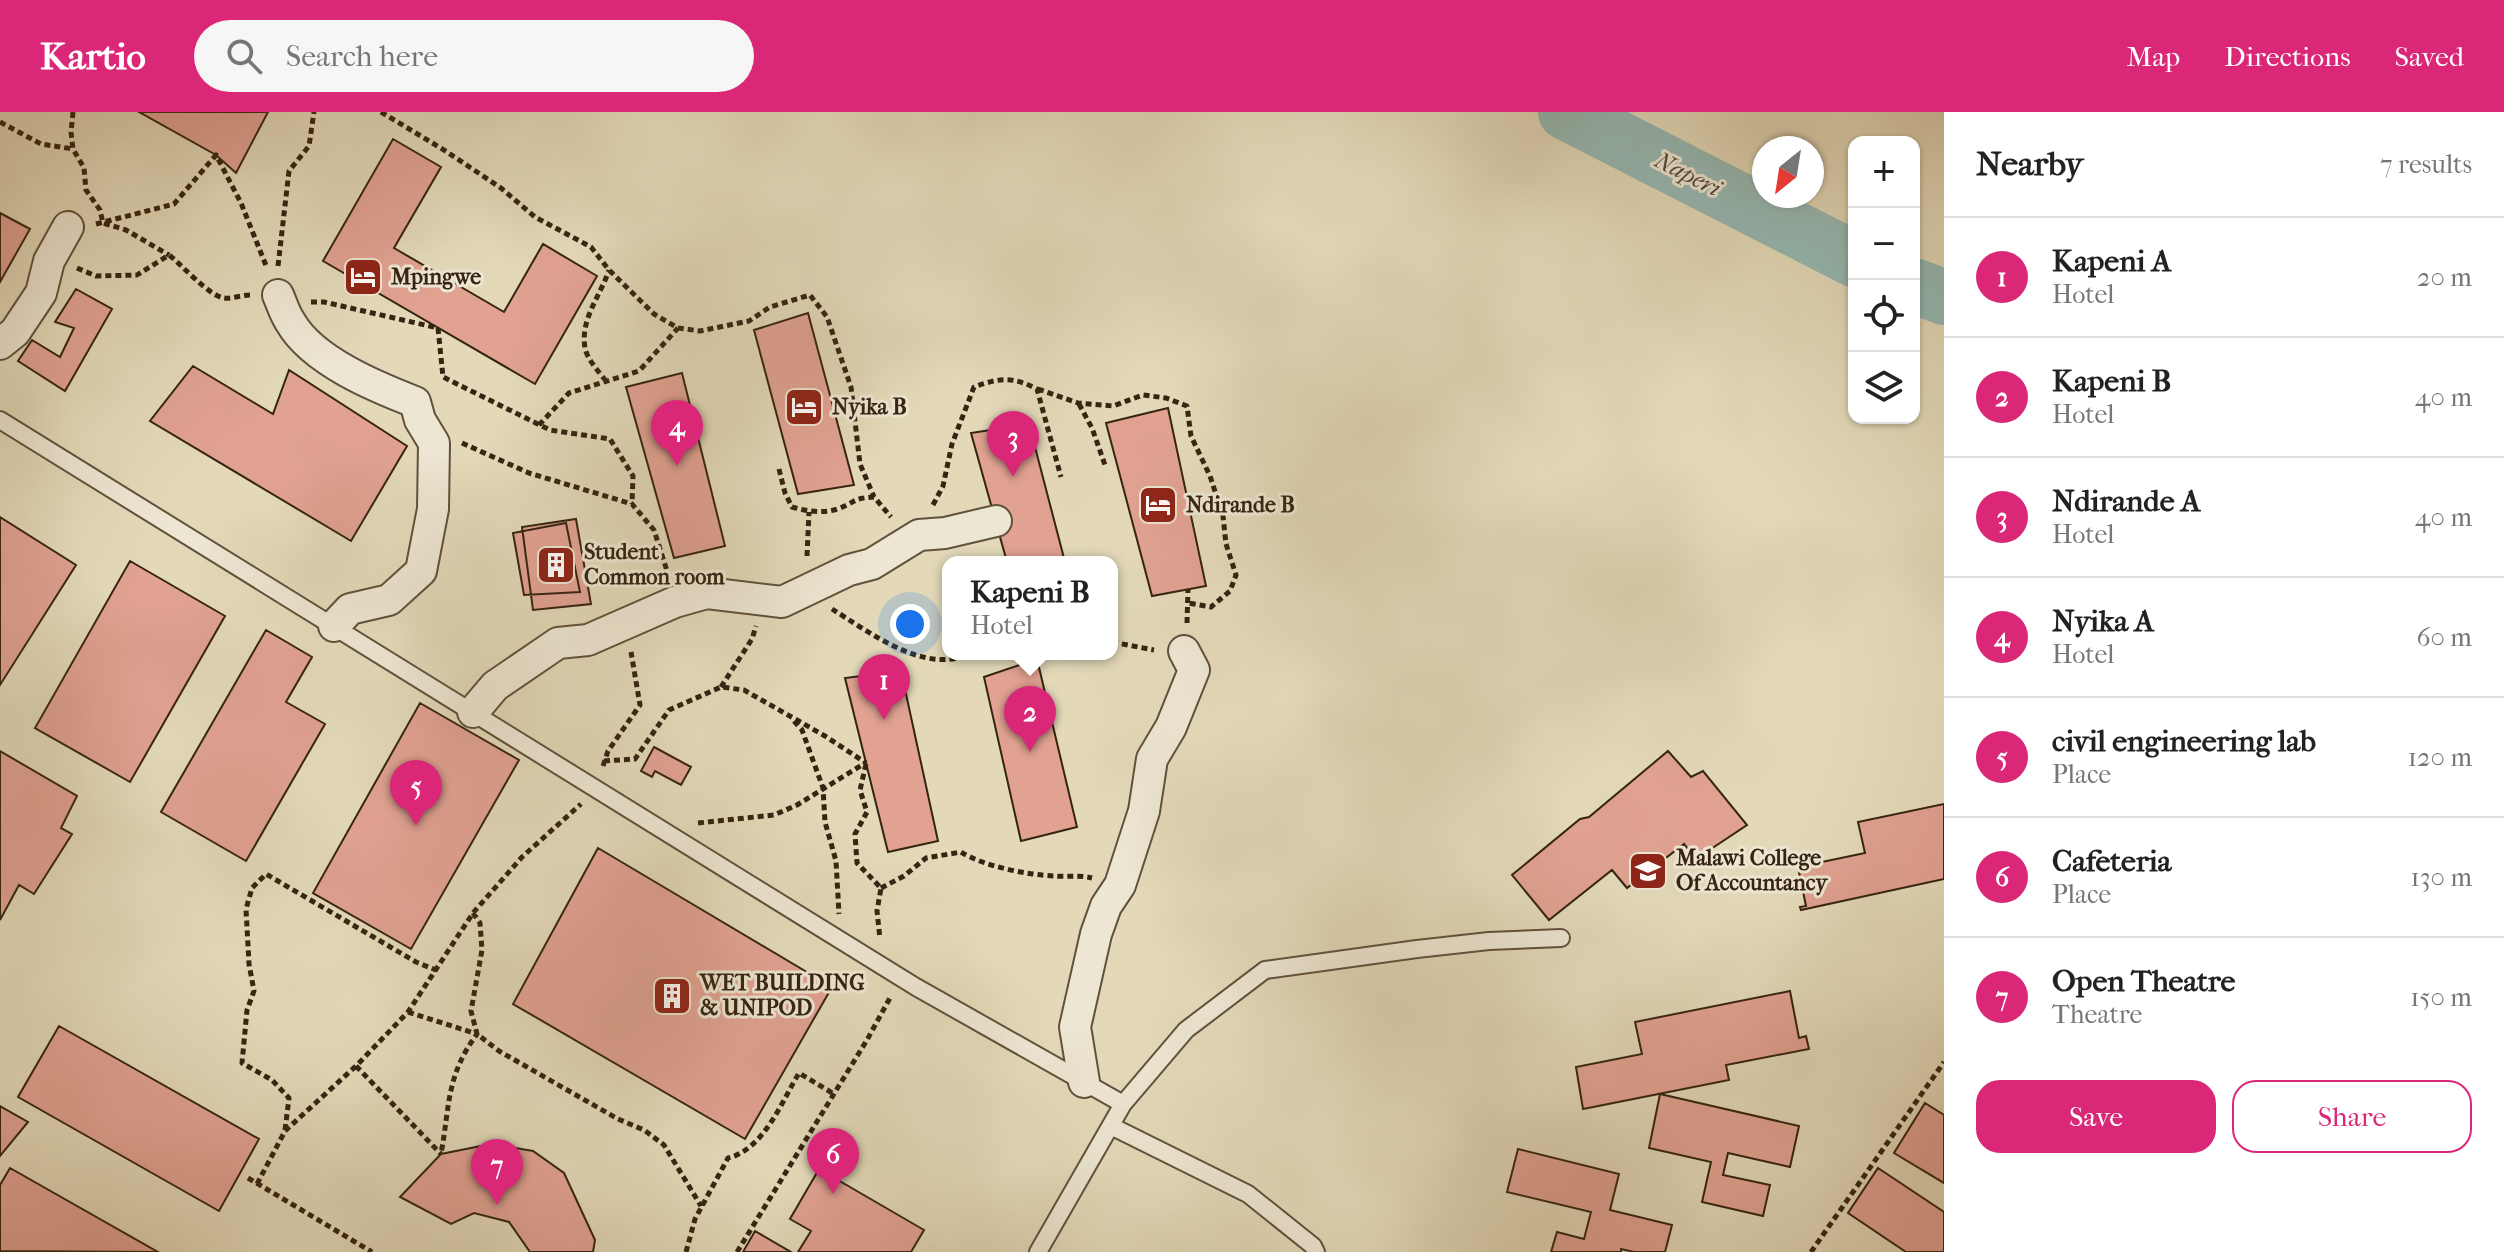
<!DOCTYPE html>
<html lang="en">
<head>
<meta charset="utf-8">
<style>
	body { margin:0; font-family:"IM FELL French Canon",serif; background:#f6f6f6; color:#222 }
	.controls { position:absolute; right:24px; top:24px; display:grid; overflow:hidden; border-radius:16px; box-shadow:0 2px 6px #0004 }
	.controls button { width:72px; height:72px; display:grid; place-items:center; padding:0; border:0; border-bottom:2px solid #e0e0e0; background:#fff; color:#222; font:40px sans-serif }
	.compass { position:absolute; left:1752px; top:24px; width:72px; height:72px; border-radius:50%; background:#fff; box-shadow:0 2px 6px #0004; rotate:210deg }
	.you { position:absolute; left:910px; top:512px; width:28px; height:28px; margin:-20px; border:6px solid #fff; border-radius:50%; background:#1a73e8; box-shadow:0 0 0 12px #1a73e833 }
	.badge { display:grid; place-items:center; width:52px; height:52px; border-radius:50%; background:#db2777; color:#fff; font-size:26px; font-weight:700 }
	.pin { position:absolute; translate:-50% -66px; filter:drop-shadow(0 2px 4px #0008) }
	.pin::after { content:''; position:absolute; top:42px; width:28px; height:24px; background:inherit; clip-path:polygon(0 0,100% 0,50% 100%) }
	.popup { position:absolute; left:942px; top:444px; width:176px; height:104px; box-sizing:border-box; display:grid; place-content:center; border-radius:16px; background:#fff; filter:drop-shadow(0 2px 6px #0005); font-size:26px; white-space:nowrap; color:#767676 }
	.popup b { font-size:30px; color:#222 }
	.popup::after { content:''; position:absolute; left:50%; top:100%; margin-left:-16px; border:16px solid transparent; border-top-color:#fff }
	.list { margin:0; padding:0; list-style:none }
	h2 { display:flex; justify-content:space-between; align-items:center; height:104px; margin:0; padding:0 32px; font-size:34px }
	h2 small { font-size:26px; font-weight:400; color:#767676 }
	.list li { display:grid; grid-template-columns:52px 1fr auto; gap:24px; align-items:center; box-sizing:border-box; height:120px; padding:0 32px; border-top:2px solid #e0e0e0 }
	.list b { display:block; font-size:30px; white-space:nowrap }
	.list p { margin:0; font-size:26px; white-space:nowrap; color:#767676 }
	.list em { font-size:26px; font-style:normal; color:#767676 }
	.actions { display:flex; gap:16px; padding:24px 32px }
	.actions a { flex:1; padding:18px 0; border:2px solid #db2777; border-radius:24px; text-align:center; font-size:28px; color:#db2777 }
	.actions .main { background:#db2777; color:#fff }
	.icon { flex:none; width:44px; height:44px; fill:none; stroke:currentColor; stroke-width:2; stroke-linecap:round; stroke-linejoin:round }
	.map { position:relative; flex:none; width:1944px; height:1140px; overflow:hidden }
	header { display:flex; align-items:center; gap:48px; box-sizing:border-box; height:112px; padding:0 40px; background:#db2777; color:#fff }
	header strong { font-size:38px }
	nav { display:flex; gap:44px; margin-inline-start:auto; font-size:28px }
	.search { width:560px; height:72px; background:#f6f6f6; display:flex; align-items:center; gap:20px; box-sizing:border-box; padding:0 28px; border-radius:44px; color:#767676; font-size:30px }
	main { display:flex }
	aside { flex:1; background:#fff }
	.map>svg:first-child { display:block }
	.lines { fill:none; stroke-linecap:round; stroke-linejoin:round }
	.river { stroke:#96b9b4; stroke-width:56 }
	.building { fill:#e1a292; stroke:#352412; stroke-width:2 }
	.service-casing { stroke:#60513c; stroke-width:20 }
	.minor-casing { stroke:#60513c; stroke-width:34 }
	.path { stroke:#352412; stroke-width:5; stroke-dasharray:6 4; stroke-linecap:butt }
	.service { stroke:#ede6d2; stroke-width:16 }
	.minor { stroke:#ede6d2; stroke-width:30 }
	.labels { text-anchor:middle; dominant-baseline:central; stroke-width:6; stroke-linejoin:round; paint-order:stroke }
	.poi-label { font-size:22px; font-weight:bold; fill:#352412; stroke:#ede6d2; text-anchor:start }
	.water-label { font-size:24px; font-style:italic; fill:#4d493a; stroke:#ede6d2 }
</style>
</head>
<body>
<header>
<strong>Kartio</strong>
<div class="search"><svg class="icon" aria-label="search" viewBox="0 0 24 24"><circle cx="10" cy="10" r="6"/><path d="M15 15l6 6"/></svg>Search here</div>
<nav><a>Map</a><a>Directions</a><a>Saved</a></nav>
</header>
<main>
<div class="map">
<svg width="1944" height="1140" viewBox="0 0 1944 1140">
	<rect width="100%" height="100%" fill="#e3d9b9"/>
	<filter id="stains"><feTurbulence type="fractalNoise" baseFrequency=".0025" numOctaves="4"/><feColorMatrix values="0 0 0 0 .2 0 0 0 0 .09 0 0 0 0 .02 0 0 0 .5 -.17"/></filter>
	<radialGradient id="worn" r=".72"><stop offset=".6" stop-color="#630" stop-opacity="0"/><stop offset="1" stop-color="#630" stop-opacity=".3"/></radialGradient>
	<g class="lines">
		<path class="river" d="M 1566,0 L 1854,147
			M 1914,174 L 1944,185"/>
	</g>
	<path class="building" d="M 139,0 L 268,0 L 236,61 L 216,43 Z
		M 393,27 L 441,55 L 394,136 L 504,200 L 543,132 L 597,164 L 535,272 L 323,149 Z
		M 0,101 L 30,117 L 0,170 Z
		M 76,177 L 112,197 L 65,279 L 18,249 L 32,228 L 60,245 L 74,216 L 55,210 Z
		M 808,201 L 854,373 L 798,382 L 754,218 Z
		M 193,254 L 273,302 L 289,258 L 407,334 L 351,429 L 150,309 Z
		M 682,261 L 725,434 L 674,446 L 626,275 Z
		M 1168,296 L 1206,474 L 1152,484 L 1106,311 Z
		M 1029,312 L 1065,450 L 1007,450 L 971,321 Z
		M 0,405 L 76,453 L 0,573 Z
		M 576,407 L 591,492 L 533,498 L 522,415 Z
		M 566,411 L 580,480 L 524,483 L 513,421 Z
		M 130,449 L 225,504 L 130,670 L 35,616 Z
		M 266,518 L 312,545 L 286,590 L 325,612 L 246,749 L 161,700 Z
		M 1037,547 L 1077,715 L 1021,729 L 984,565 Z
		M 901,559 L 938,729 L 888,740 L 845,566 Z
		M 420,591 L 519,648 L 411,837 L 313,781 Z
		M 654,635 L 691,655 L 681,673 L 655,659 L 652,665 L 641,659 Z
		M 0,639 L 77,684 L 61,716 L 72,722 L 34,782 L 19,773 L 0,808 Z
		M 1668,639 L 1691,665 L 1703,659 L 1747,713 L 1696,747 L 1684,732 L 1627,776 L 1612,758 L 1549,808 L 1512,763 L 1580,707 L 1589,705 Z
		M 1944,692 L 1944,767 L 1801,798 L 1800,795 L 1806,794 L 1798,755 L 1865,741 L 1858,710 Z
		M 598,736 L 832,875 L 745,1027 L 513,892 Z
		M 1790,879 L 1799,926 L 1806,924 L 1809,937 L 1726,953 L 1729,968 L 1583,997 L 1576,955 L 1642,942 L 1635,910 Z
		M 59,914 L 259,1027 L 219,1099 L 18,985 Z
		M 1660,982 L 1799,1014 L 1790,1055 L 1728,1041 L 1723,1063 L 1770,1073 L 1763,1104 L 1702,1090 L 1711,1050 L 1649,1036 Z
		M 1925,991 L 1944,1003 L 1944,1071 L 1894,1041 Z
		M 0,994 L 28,1010 L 0,1044 Z
		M 491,1032 L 533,1039 L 564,1061 L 595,1128 L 593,1140 L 530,1140 L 509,1110 L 474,1101 L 451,1112 L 400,1085 L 441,1042 Z
		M 1518,1037 L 1619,1062 L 1610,1098 L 1672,1113 L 1665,1140 L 1634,1140 L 1621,1137 L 1621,1140 L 1551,1140 L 1557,1120 L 1584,1127 L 1591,1100 L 1507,1080 Z
		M 10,1056 L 158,1140 L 0,1139 L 0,1073 Z
		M 1878,1056 L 1944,1100 L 1944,1140 L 1906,1140 L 1848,1101 Z
		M 819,1057 L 924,1118 L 911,1140 L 798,1140 L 811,1119 L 790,1107 Z
		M 755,1119 L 791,1140 L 743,1140 Z"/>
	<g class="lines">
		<defs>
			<path id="service" d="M 0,308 L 916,875 L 1123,992
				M 1111,1014 L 1248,1082 L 1313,1134 L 1316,1140
				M 1038,1140 L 1123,992 L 1186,918 L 1265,858 L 1417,837 L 1489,829 L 1561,826"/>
			<path id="minor" d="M 278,183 C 282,192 285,203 291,211 C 313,249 376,275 415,290 L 420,308 L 434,331 L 433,397 L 421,459 L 389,488 L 350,497 L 334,514
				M 0,232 L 15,220 L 41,181 L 49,149 L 68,115
				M 473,600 L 495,574 L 558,531 L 588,528 L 675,490 L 707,481 L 782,490 L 849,458 L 872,452 L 919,423 L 945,421 L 996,409
				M 1084,970 L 1075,915 L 1096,822 L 1106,794 L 1120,773 L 1144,699 L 1152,647 L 1171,615 L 1194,558 L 1184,539"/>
		</defs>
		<use href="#service" class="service-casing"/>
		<use href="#minor" class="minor-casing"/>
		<path class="path" d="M 73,0 L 71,20 L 73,37 L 84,56 L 86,78 L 100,98 L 103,111 L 126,118 L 169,143
			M 381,0 L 444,38 L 501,76 L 535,105 L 591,135 L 609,158 L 654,202 L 678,216 L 700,219 L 749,209 L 770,195 L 810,183 L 827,205 L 851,275 L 860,352 L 874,385
			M 0,10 L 41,32 L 73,37
			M 96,112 L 174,92 L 216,43 L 241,91 L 267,156
			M 278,154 L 289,59 L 309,34 L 314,0
			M 77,156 L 96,164 L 137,163 L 169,143 C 182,153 209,184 224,186 C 232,187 242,183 250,183
			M 311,190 L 324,190 L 438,216 L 443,265 L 550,318 L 610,327 L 633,364 L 632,392
			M 606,269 C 599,260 587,247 585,236 C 580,207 600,185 609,158
			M 1038,277 L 1078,291 L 1113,294 L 1143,283 L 1166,286 L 1187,294 L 1191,324 L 1210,364 L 1223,404 L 1226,432 L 1236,463 L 1230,479 L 1211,495 L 1188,491
			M 1079,292 L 1092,316 L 1105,353
			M 539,313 L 569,281 L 639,259 L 678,216
			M 462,331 L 529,361 L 632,392 L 654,418 L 668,462
			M 779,357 L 785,381 L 792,395 C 806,399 823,402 837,397 C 855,391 852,386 874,385 L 891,405
			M 933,393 L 943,374 L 952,332 L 974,275 C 999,266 1012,264 1037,277 L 1061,365
			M 807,444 L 809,400
			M 832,497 C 869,520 925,563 969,542
			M 1187,511 L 1188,477
			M 1112,530 L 1154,538
			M 721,575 L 752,527 L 756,514
			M 794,609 L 802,618 L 823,676 L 825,710 L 836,749 L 839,802
			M 604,649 L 635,647 L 669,598 L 721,575 L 744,578 L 825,624 L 866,651
			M 866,652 L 860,678 L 867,700 L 855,722 L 857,751 L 881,776 L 877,799 L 880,827
			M 603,654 L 608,639 L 640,593 L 631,540
			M 698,711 L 774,703 L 797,693 L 865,651
			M 881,776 L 904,764 L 926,746 L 961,740 C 983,754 1028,763 1054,764 C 1067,765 1080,763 1092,766
			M 473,801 L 480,811 L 482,838 L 471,899 L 477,922 L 499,939 L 618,1007 L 644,1018 L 664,1033 L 701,1094
			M 408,900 L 477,922 C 446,964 450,993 441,1042
			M 356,954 L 441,1042
			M 285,1018 L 289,986 L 272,968 L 242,951 L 247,898 L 254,879 L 249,852 L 246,797 L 252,776 L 266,762 L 416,850 L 436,858
			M 248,1066 L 372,1140
			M 257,1072 L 285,1019 L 356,954 L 408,900 L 473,801 L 522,745 L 581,692
			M 686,1140 L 695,1107 L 728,1046 C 764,1037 781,991 799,961 L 834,982
			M 737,1140 L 867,928 L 891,884
			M 1811,1140 L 1944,950"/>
		<use href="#service" class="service"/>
		<use href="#minor" class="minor"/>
	</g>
	<defs>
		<symbol id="hotel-square" viewBox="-11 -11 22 22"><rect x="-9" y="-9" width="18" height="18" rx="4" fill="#8f2418" stroke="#ede6d2"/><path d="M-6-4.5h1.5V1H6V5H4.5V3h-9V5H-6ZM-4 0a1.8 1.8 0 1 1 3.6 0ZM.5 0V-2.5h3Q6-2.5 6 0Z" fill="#fff"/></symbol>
		<symbol id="building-square" viewBox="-11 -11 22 22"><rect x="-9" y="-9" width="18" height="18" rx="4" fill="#8f2418" stroke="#ede6d2"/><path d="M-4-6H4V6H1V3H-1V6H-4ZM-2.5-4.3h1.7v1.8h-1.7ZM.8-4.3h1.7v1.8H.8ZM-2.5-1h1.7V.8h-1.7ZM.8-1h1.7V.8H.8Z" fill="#fff"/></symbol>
		<symbol id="university-square" viewBox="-11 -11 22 22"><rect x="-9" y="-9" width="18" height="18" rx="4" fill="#8f2418" stroke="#ede6d2"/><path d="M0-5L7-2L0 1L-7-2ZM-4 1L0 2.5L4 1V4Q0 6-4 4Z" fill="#fff"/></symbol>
	</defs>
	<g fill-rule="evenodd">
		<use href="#hotel-square" x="341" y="143" width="44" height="44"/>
		<use href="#hotel-square" x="782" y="273" width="44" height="44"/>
		<use href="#hotel-square" x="1136" y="371" width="44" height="44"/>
		<use href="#building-square" x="534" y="431" width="44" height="44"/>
		<use href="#university-square" x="1626" y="737" width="44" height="44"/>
		<use href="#building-square" x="650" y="862" width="44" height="44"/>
	</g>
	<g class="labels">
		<g class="poi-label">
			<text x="391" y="165">Mpingwe</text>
			<text x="832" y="295">Nyika B</text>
			<text x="1186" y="393">Ndirande B</text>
			<text x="584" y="440">Student<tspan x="584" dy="25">Common room</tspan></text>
			<text x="1676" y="746">Malawi College<tspan x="1676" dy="25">Of Accountancy</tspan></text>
			<text x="700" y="871">WET BUILDING<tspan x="700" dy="25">&amp; UNIPOD</tspan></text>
		</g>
		<g class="water-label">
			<text transform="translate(1688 62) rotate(27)">Naperi</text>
		</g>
	</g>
	<rect width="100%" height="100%" filter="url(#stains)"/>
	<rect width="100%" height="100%" fill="url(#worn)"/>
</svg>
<div class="controls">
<button>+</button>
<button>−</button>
<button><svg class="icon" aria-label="locate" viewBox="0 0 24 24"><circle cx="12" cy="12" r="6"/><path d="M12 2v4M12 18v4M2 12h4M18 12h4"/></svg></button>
<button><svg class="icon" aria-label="layers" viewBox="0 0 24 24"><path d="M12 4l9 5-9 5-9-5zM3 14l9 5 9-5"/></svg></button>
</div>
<svg class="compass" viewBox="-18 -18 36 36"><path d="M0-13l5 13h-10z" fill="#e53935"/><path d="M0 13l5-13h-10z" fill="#767676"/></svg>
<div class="you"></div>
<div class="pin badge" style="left:884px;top:608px">1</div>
<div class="pin badge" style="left:1030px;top:640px">2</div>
<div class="popup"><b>Kapeni B</b>Hotel</div>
<div class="pin badge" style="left:1013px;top:365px">3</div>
<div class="pin badge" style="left:677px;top:354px">4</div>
<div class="pin badge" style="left:416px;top:714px">5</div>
<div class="pin badge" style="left:833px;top:1082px">6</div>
<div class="pin badge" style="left:497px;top:1093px">7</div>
</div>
<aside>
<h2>Nearby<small>7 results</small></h2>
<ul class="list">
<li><span class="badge">1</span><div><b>Kapeni A</b><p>Hotel</p></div><em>20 m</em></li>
<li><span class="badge">2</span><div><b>Kapeni B</b><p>Hotel</p></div><em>40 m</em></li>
<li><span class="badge">3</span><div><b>Ndirande A</b><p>Hotel</p></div><em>40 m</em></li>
<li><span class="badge">4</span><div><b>Nyika A</b><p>Hotel</p></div><em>60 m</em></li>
<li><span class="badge">5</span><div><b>civil engineering lab</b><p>Place</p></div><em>120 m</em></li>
<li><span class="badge">6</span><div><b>Cafeteria</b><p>Place</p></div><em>130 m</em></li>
<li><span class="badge">7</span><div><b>Open Theatre</b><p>Theatre</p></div><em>150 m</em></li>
</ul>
<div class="actions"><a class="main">Save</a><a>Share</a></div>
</aside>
</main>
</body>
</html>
